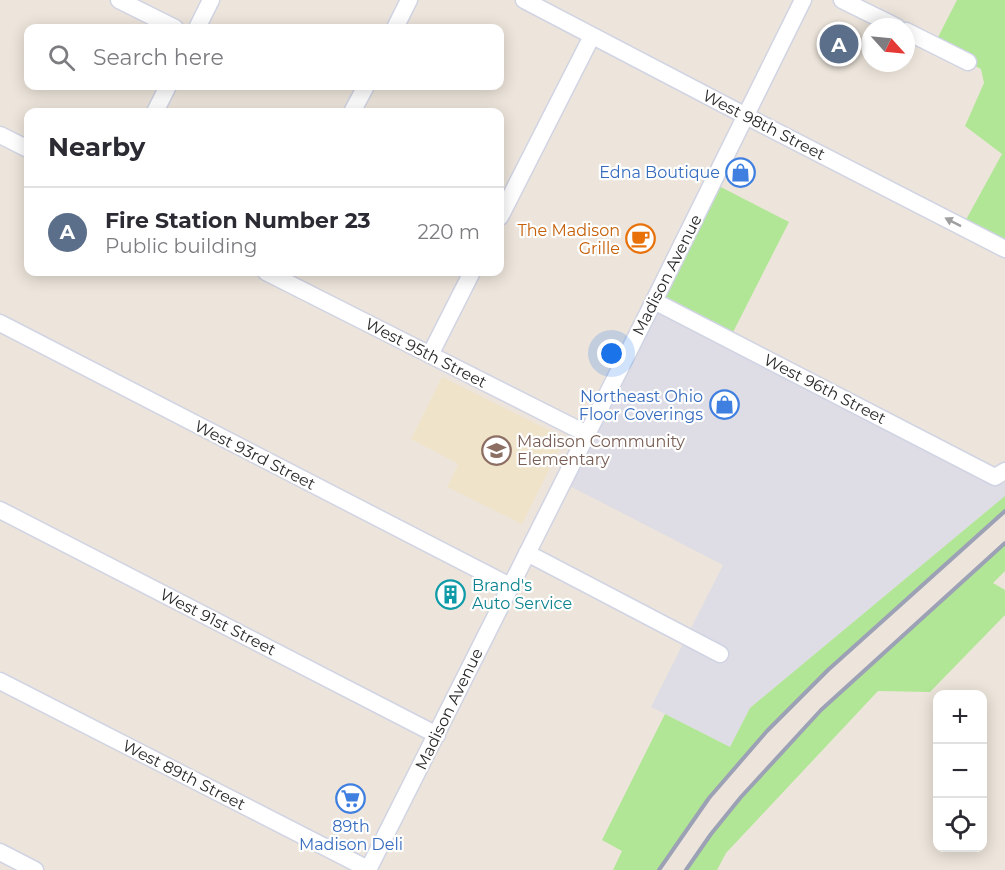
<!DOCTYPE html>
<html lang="en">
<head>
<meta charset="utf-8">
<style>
	body { margin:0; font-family:Montserrat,sans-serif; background:#f2f2f3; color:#2b2b33 }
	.controls { position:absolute; right:18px; bottom:18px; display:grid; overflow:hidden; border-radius:12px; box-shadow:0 3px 15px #0003 }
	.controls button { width:54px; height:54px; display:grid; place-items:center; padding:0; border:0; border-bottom:2px solid #e1e1e2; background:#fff; color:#2b2b33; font:30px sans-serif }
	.compass { position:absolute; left:861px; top:18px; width:54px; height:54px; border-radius:50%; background:#fff; box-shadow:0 3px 15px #0003; rotate:117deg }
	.you { position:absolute; left:612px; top:354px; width:21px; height:21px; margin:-15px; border:4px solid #fff; border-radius:50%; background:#1a73e8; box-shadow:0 0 0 9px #1a73e833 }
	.badge { display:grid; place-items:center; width:39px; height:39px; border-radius:50%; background:#0b8043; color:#fff; font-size:20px; font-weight:700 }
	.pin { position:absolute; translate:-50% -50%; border:3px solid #fff; box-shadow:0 2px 6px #0006 }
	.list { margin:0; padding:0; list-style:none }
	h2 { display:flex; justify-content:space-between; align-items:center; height:78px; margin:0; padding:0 24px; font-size:26px }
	h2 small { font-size:20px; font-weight:400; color:#7c7c81 }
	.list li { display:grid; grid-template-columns:39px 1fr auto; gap:18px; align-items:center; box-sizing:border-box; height:90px; padding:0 24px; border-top:2px solid #e1e1e2 }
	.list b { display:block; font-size:22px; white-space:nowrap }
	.list p { margin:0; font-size:20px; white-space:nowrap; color:#7c7c81 }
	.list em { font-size:20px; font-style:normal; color:#7c7c81 }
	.icon { flex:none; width:33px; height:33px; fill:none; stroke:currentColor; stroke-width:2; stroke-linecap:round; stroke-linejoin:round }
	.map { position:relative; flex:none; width:1005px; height:870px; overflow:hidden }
	.search { position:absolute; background:#fff; box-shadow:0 3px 15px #0003; left:24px; top:24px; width:480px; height:66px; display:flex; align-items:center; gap:15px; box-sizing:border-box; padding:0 21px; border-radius:12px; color:#7c7c81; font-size:22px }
	.panel { position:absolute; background:#fff; box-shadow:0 3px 15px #0003; left:24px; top:108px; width:480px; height:168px; border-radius:12px }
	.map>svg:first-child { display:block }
	.industrial { fill:#dedce5 }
	.education { fill:#efe3c9 }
	.green { fill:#b0e695 }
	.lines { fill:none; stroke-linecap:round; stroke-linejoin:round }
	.minor-casing { stroke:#d0d4e3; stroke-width:19 }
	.minor { stroke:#fff; stroke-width:16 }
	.rail { stroke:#9da1b5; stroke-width:4 }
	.oneway { fill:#9f9f9f }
	.labels { text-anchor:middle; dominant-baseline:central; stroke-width:4.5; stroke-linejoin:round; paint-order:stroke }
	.street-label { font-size:16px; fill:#2a2a2a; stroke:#fff }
	.shop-label { font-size:16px; fill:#366cbe; stroke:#fff; text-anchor:end }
	.food-label { font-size:16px; fill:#c56008; stroke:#fff; text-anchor:end }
	.education-label { font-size:16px; fill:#785e54; stroke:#fff; text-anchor:start }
	.culture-label { font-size:16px; fill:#0d838f; stroke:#fff; text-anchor:start }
</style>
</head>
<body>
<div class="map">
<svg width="1005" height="870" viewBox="0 0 1005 870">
	<rect width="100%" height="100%" fill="#ede5db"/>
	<path class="industrial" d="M 654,301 L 1005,483 L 1005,496 L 750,708 L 730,747 L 651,707 L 723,565 L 562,482 Z"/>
	<path class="education" d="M 442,377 L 565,438 L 522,524 L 447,487 L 458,465 L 455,462 L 411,439 Z"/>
	<path class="green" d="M 957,0 L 1005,0 L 1005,249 L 962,227 L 1002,154 L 965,126 L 984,83 L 981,69 L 934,45 Z
		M 713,183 L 789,222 L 729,340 L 654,301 Z
		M 1005,496 L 1005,511 L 828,670 L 767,731 L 709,798 L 659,870 L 613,870 L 622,851 L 602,840 L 665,714 L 730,747 L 750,708 Z
		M 1005,543 L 1005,571 L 993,583 L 1005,590 L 1005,615 L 930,692 L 878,691 L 726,853 L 717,870 L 686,870 L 711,833 L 741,797 L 821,710 Z"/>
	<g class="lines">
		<defs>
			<path id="minor" d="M 119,0 L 175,28
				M 524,0 L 746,116 L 1005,249
				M 842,0 L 897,27
				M 197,28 L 211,0
				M 395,28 L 409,0
				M 906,31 L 968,62
				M 155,112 L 168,86
				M 352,112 L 366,86
				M 0,135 L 28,149
				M 500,217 L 592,36
				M 266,272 L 587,434
				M 654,301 L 995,477 L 1005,471
				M 0,323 L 510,586
				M 430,355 L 472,272
				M 0,510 L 437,735
				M 527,553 L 720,654
				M 0,681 L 368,869
				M 0,852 L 35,870
				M 368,870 L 654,301 L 803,0"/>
		</defs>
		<use href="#minor" class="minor-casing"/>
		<use href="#minor" class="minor"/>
		<path class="rail" d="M 659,870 L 709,798 L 767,731 L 828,670 L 1005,511
			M 686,870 L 711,834 L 741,797 L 821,710 L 1005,543"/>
	</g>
	<defs><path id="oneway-solid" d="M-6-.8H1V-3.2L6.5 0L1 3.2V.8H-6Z" transform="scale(1.5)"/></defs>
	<use class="oneway" href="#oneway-solid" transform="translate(953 222) rotate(-153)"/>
	<defs>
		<symbol id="shop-ring" viewBox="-11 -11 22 22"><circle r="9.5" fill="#fff" stroke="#3f7fe0" stroke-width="1.5"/><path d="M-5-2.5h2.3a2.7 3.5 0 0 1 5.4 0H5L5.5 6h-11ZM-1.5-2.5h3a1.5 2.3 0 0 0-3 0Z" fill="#3f7fe0"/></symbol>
		<symbol id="cafe-ring" viewBox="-11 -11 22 22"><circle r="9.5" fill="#fff" stroke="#e8710a" stroke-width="1.5"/><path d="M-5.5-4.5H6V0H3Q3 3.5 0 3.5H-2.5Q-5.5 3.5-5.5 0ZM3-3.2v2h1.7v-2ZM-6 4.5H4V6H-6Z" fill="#e8710a"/></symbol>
		<symbol id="school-ring" viewBox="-11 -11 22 22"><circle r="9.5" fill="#fff" stroke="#8d6e63" stroke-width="1.5"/><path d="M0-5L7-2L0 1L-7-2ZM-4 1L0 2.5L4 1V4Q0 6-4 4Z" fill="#8d6e63"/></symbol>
		<symbol id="building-ring" viewBox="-11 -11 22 22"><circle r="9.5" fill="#fff" stroke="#0f9aa8" stroke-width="1.5"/><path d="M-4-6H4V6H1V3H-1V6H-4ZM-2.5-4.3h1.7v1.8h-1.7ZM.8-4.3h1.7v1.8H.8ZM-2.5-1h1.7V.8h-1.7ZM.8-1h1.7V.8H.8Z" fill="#0f9aa8"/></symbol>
		<symbol id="supermarket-ring" viewBox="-11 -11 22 22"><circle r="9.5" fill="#fff" stroke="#3f7fe0" stroke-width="1.5"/><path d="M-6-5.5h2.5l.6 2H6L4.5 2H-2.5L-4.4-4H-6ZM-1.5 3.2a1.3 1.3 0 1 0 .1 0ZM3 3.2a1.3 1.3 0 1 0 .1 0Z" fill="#3f7fe0"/></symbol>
	</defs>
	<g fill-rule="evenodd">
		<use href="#shop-ring" x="724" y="156" width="33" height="33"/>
		<use href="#cafe-ring" x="624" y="222" width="33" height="33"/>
		<use href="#shop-ring" x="708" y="388" width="33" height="33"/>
		<use href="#school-ring" x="480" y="434" width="33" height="33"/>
		<use href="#building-ring" x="434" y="578" width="33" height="33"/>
		<use href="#supermarket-ring" x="334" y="782" width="33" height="33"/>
	</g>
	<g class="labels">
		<g class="street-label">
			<text transform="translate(764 125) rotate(27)">West 98th Street</text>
			<text transform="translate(667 275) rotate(-63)">Madison Avenue</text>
			<text transform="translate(426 353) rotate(27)">West 95th Street</text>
			<text transform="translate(825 389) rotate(27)">West 96th Street</text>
			<text transform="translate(255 455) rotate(27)">West 93rd Street</text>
			<text transform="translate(218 622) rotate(27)">West 91st Street</text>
			<text transform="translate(449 709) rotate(-64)">Madison Avenue</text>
			<text transform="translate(184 775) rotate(27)">West 89th Street</text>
		</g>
		<g class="shop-label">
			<text x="720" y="172">Edna Boutique</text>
			<text x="703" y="396">Northeast Ohio<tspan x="703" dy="18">Floor Coverings</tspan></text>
			<text x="351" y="826" text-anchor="middle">89th<tspan x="351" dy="18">Madison Deli</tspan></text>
		</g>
		<g class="food-label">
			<text x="620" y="230">The Madison<tspan x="620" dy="18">Grille</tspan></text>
		</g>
		<g class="education-label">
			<text x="517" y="441">Madison Community<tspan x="517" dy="18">Elementary</tspan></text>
		</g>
		<g class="culture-label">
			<text x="472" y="585">Brand's<tspan x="472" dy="18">Auto Service</tspan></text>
		</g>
	</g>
</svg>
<div class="controls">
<button>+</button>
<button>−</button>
<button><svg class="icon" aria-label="locate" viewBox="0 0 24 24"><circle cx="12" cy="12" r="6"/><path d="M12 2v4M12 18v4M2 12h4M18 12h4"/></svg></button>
</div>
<svg class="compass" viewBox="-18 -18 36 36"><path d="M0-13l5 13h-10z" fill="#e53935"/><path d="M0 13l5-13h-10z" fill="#7c7c81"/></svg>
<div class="you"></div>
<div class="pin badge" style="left:839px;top:44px;background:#5c6f8a">A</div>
<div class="search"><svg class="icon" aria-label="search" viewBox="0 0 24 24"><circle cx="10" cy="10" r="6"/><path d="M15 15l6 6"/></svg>Search here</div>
<section class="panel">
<h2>Nearby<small></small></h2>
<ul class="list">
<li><span class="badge" style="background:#5c6f8a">A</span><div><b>Fire Station Number 23</b><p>Public building</p></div><em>220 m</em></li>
</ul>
</section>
</div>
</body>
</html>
